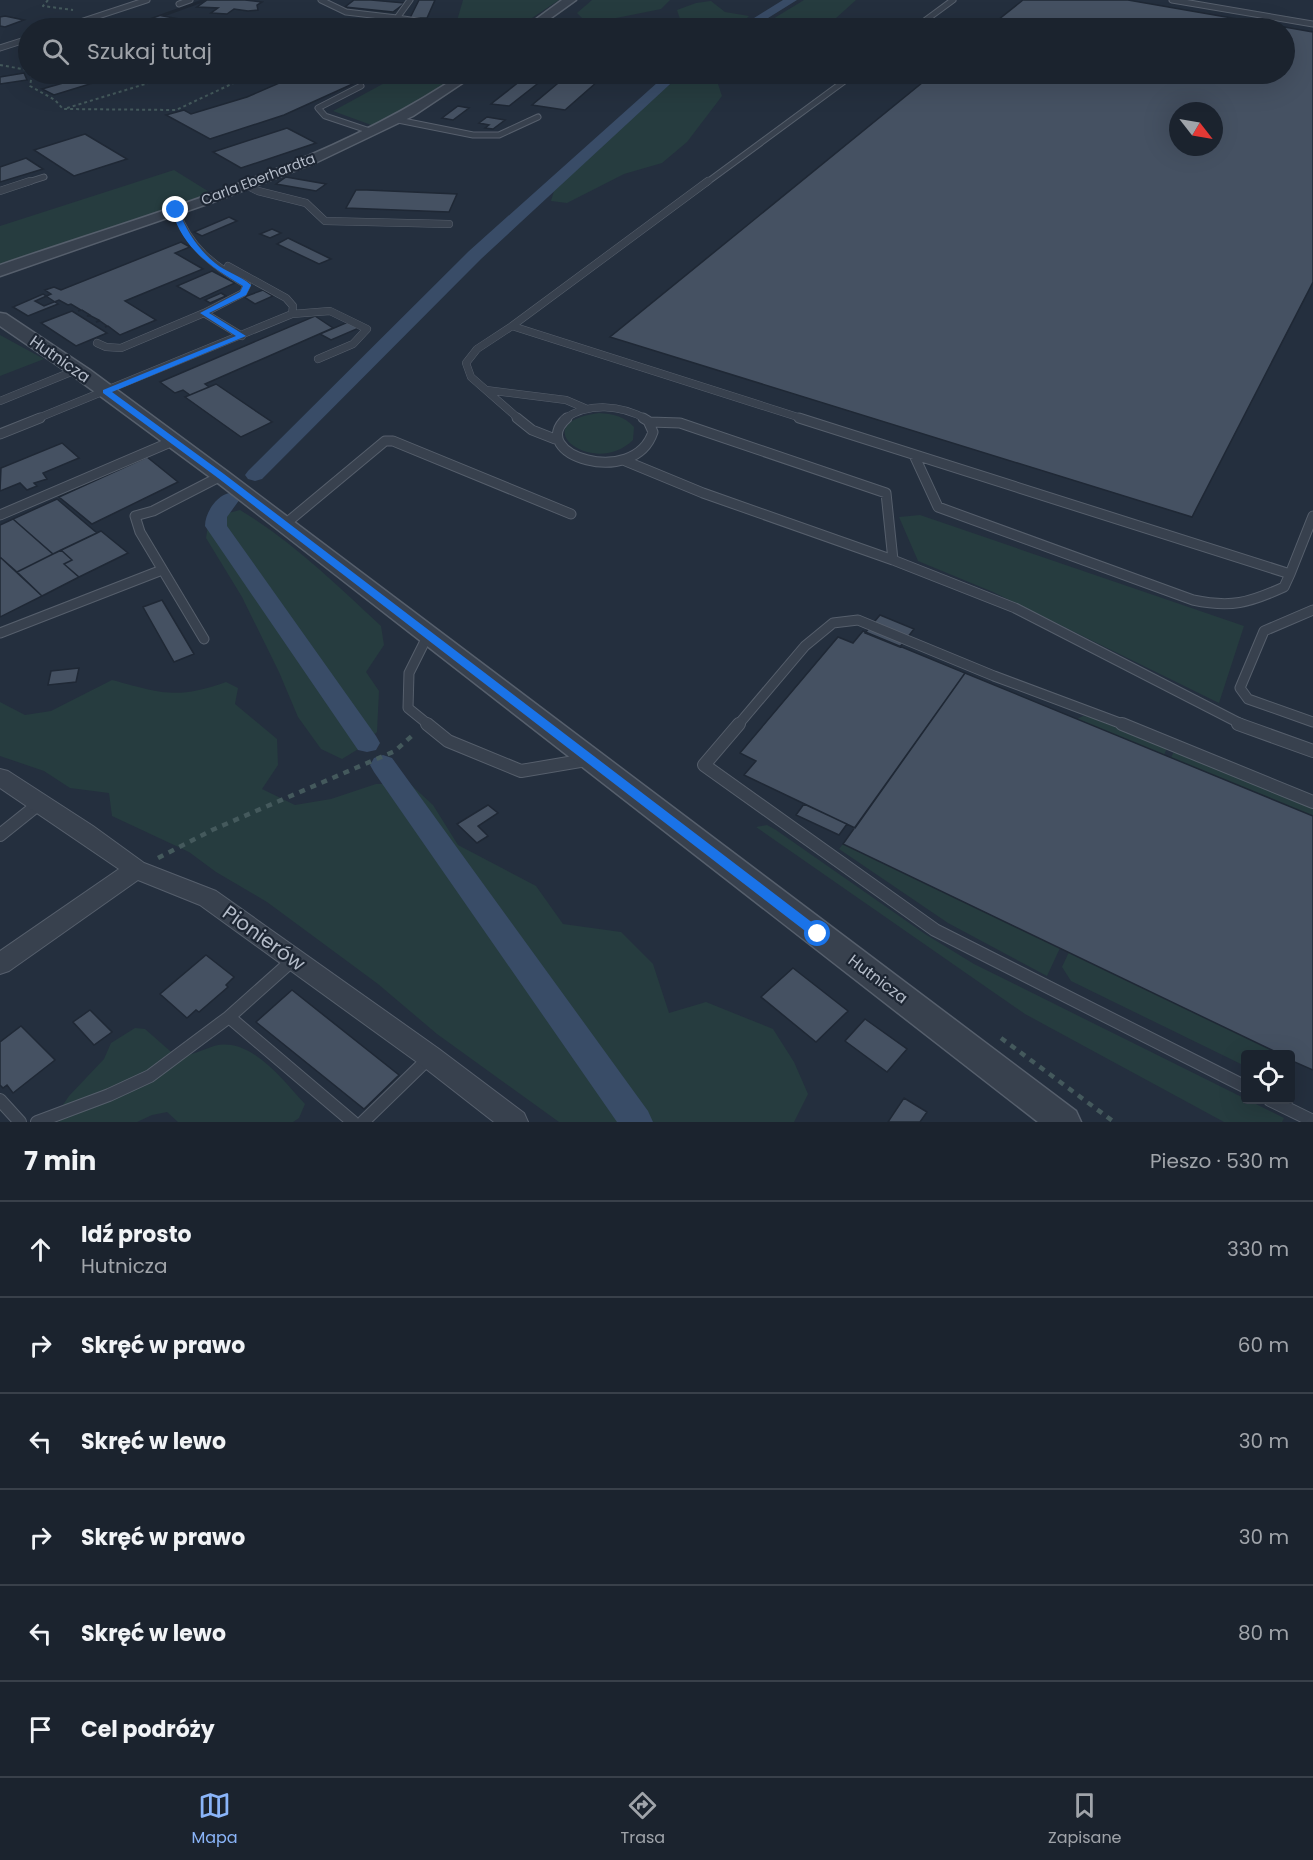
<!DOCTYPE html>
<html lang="pl">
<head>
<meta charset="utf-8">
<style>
	body { margin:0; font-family:Poppins,sans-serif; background:#242b36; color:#f1f3f6 }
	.controls { position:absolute; right:18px; bottom:18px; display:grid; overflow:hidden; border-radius:6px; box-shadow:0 6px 24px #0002 }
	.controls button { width:54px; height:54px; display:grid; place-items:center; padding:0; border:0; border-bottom:2px solid #39404a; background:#1b232e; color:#f1f3f6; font:30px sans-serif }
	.compass { position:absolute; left:1169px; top:102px; width:54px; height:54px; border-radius:50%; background:#1b232e; box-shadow:0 6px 24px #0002; rotate:121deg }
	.stop { position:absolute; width:18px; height:18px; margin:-14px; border:4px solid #1a73e8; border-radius:50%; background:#fff }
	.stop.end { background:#1a73e8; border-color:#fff; box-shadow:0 2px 6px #0008 }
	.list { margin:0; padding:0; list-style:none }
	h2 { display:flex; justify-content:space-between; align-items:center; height:78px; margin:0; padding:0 24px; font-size:26px }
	h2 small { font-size:20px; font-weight:400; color:#a0a4aa }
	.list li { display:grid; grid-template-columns:39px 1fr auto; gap:18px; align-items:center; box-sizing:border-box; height:96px; padding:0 24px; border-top:2px solid #39404a }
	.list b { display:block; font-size:22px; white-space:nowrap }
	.list p { margin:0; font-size:20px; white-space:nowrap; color:#a0a4aa }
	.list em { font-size:20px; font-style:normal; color:#a0a4aa }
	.icon { flex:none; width:33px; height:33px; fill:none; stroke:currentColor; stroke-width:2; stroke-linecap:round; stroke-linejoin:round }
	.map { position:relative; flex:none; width:1313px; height:1122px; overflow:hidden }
	.search { position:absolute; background:#1b232e; box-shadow:0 6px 24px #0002; left:18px; right:18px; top:18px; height:66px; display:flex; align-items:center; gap:15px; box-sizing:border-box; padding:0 21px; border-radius:33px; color:#a0a4aa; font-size:22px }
	.sheet { height:654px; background:#1b232e }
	nav { display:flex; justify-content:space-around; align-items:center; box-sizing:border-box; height:84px; border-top:2px solid #39404a; background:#1b232e; font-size:16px; color:#a0a4aa }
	nav a { display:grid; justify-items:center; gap:3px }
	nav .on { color:#8ab4f8 }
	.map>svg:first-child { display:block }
	.green { fill:#263c3f }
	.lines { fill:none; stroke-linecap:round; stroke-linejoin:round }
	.canal { fill:#394c67; fill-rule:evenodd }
	.building { fill:#455162; stroke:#1f2835; stroke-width:1.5; fill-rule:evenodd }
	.service-far3-casing { stroke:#565f6c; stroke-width:7 }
	.service-far2-casing { stroke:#565f6c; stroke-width:8 }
	.service-far1-casing { stroke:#565f6c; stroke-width:11 }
	.service-casing { stroke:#565f6c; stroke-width:14 }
	.minor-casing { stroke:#565f6c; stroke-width:2 }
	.tertiary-casing { stroke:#565f6c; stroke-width:3 }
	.path-far1 { stroke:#44595c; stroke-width:2; stroke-dasharray:3 3; stroke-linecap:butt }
	.path { stroke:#44595c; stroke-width:4.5; stroke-dasharray:6 6; stroke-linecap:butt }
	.service-far3 { stroke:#38414e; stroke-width:5 }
	.service-far2 { stroke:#38414e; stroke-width:7 }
	.service-far1 { stroke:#38414e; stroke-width:9 }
	.service { stroke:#38414e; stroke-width:12 }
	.minor { fill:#38414e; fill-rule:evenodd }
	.tertiary { fill:#38414e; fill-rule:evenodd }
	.route { fill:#1a73e8 }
	.labels { text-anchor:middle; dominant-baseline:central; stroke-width:4.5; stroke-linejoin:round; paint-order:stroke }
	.far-street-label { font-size:14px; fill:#b4bcc9; stroke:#1d2633 }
	.street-label { font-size:16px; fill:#b4bcc9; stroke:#1d2633 }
	.near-street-label { font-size:20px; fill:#b4bcc9; stroke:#1d2633 }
</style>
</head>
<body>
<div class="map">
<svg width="1313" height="1122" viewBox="0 0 1313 1122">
	<rect width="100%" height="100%" fill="#242f3e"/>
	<path class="green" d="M 463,0 L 559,0 L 517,28 L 484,28 L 456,24 Z
		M 592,0 L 670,0 L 661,9 L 611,19 L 595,21 L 582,18 L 577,13 Z
		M 804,0 L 856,0 L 825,28 L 758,28 Z
		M 711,1 L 725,12 L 749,16 L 737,28 L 682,28 L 687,25 L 680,19 L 677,10 L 696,3 Z
		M 401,74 L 460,74 L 428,99 L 374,126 L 333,111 Z
		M 686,74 L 741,74 L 717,81 L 722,96 L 687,142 L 662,163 L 624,174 L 567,203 L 551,201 L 554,191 L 660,91 Z
		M 174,170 L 211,193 L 0,265 L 0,226 Z
		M 0,335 L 44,359 L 0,376 Z
		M 599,413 C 613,414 624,416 634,427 L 633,440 C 593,479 522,423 599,413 Z
		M 240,510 C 292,541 337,585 381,626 L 384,645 L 366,672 L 379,691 L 377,732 L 360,748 L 342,759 L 321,749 L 298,717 L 279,672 L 242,597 L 206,538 L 209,518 Z
		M 920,515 L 1244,626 L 1219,703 L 993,592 L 918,561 L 899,517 Z
		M 112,680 C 161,693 176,700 226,682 L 238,688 L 235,704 L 277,739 L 278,765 L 262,789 L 295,805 L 331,799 L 376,784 L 410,784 L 433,805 L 458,845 L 536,886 L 563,924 L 621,932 L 653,964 L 669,1013 L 706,1002 L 773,1029 L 794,1062 L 808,1094 L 794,1122 L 559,1122 L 437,1034 L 378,984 L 267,902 L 216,872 L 189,852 L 112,816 L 109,793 L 70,788 L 44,771 L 0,756 L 0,702 L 25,715 L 51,711 Z
		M 1083,716 L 1090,717 L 1167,748 L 1164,755 L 1077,719 Z
		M 1174,751 L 1313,808 L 1313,816 L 1171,758 Z
		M 767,825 L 776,830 L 925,934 L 974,964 L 1284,1118 L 1282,1122 L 1224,1122 L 1025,1014 L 756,827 Z
		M 843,844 L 1060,948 L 1047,976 L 948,923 L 839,849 Z
		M 1069,952 L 1280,1054 L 1246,1054 L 1245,1066 L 1071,981 L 1062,967 Z
		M 135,1028 L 145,1029 L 178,1058 C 191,1055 202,1050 214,1046 C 251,1036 283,1081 305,1104 L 299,1118 L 293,1122 L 178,1122 L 167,1112 L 152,1115 L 137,1122 L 59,1122 L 56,1115 L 69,1096 L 104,1059 L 111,1043 Z"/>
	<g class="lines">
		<path class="canal" d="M 783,0 L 797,0 L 752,28 L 738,28 Z
			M 667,74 L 681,74 L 481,259 L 262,479 L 255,481 L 248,479 L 245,475 L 248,471 L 469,251 Z
			M 229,493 L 237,494 L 240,499 L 227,517 L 227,526 L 376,736 L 380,743 L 376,750 L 367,752 L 358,750 L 205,526 C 205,513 216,496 229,493 Z
			M 383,755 L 392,758 L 648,1111 L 653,1122 L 617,1122 L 374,772 L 370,765 L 374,758 Z"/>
	</g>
	<path class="building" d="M 203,0 L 207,0 L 163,16 L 190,21 L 184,28 L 167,19 L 130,26 L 143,21 L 139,20 L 150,19 Z
		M 207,0 L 245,0 L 262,2 L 257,5 L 258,10 L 248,11 L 234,9 L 227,14 L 211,13 L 218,8 L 197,7 Z
		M 354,0 L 371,0 L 405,3 L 393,12 L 345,7 Z
		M 419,0 L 435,0 L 427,18 L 410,18 Z
		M 1023,0 L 1128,0 L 1313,32 L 1313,282 L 1192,517 L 610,337 L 933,74 L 1284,74 L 1284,28 L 988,28 ZM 1178,111 L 1214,111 L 1214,147 L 1178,147 Z
		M 5,16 L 24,20 L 5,27 L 0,26 L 0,17 Z
		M 24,73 L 27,80 L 0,84 L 0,77 Z
		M 79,74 L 119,75 L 54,95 L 42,89 L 63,83 L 57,80 Z
		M 300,74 L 371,74 L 357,82 L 284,115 L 210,139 L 166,115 L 184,110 L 191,114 L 247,97 Z
		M 529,74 L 546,77 L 509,106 L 491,104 Z
		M 569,74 L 606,74 L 565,110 L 532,105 Z
		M 458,106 L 469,108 L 453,120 L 442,118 Z
		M 487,117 L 505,120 L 493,129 L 485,128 L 489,125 L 479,123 Z
		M 287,128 L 316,143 L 241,168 L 213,152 Z
		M 85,134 L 127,159 L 74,176 L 34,150 Z
		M 26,158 L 43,169 L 0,182 L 0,167 Z
		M 286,177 L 326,184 L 316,191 L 276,184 Z
		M 356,190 L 367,190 L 457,194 L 449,212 L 346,208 Z
		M 229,217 L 237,221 L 202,236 L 194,232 Z
		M 272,229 L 281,233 L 270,238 L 260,234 Z
		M 288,238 L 331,259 L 319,264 L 277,244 Z
		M 181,242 L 190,247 L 175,253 L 203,269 L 125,301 L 156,320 L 120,335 L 108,326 L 105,327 L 107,326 L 100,321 L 96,322 L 99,320 L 91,316 L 87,316 L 90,315 L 82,310 L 78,311 L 81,310 L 71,304 L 68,305 L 59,300 L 44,306 L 35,301 L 51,294 L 45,290 L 54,287 L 61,290 Z
		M 212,271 L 235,283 L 200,299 L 177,286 Z
		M 263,290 L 273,296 L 255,304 L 244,297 Z
		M 221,293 L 226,296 L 210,303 L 205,300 Z
		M 43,294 L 58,304 L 28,316 L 13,307 Z
		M 72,311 L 107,333 L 76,346 L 41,323 Z
		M 315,316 L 333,328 L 205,384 L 209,387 L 190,395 L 183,390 L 175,393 L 160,382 Z
		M 348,322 L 359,328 L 331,340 L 320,334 Z
		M 216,384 L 272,422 L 241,437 L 185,397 Z
		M 62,443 L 79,458 L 43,473 L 47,479 L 34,483 L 37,486 L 27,490 L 20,483 L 0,491 L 1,468 Z
		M 147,457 L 178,482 L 92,524 L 59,497 Z
		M 57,499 L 97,533 L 53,554 L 13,519 Z
		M 13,519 L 53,554 L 17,572 L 0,557 L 0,525 Z
		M 101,531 L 128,553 L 79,577 L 64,564 L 72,560 L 61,550 Z
		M 61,550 L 72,560 L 64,564 L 79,577 L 42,596 L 17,572 Z
		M 0,557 L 42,596 L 0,617 Z
		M 162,600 L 194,654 L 174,662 L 143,607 Z
		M 880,615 L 914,629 L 900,647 L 865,633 Z
		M 863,631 L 965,673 L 855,828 L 744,775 L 756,761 L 740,753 L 838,637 L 853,643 Z
		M 79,668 L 76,682 L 48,685 L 51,671 Z
		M 965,673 L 1313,816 L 1313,1070 L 1290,1060 L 1290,1054 L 1280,1054 L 843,844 Z
		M 804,804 L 847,824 L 839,835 L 796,815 Z
		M 488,805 L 498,813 L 478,826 L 488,836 L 477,843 L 457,824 Z
		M 206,955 L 234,977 L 226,985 L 228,987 L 199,1012 L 196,1010 L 187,1018 L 160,994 Z
		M 793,968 L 848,1011 L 816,1042 L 761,997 Z
		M 292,990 L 399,1075 L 364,1109 L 256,1022 Z
		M 90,1010 L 112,1032 L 94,1045 L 73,1022 Z
		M 865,1019 L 907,1049 L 887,1072 L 845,1041 Z
		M 21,1026 L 55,1060 L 13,1093 L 7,1085 L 3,1088 L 0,1085 L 0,1042 Z
		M 904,1098 L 927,1112 L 920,1122 L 888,1122 Z"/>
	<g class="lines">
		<defs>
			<path id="service-far3" d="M 321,0 L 346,12 L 397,18
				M 410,0 L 397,18 L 463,28
				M 1172,0 L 1313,24
				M 179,4 L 190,0
				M 62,28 L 147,0
				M 915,28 L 953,0
				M 0,48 L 28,39
				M 361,86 L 318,108 L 325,116 L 373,132
				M 398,120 L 473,135 L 499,135 L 538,117
				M 25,183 L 44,177
				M 706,183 L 854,74"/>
			<path id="service-far2" d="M 708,181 L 512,326 L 804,419
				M 246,185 L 258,191 L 306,203 L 325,221 L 449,224
				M 0,191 L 30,181
				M 176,210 C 188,247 214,266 247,285 L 243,293 L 204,313
				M 292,314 L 330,311 L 367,329 L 353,344 L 318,359
				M 512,326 L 477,349 L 466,363 L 471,377 L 519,419
				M 97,343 L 106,347 L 121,348 L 204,313 L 242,336
				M 486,390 L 566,400 L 587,409
				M 0,401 L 76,370
				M 36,419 L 292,314 L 293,306 L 286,298 L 228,266
				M 564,419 C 589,402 621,405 646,419"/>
			<path id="service-far1" d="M 517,418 L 532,430 L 555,439
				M 567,418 C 525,454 634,489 653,432 L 648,421 L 643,418
				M 799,418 L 1290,574 L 1313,516
				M 650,422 L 680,423 L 886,493 L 893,560
				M 0,434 L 40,418
				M 914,455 L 938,507 L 1193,600 C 1231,608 1249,603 1284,587 L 1290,574
				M 623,460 L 703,493 L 893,560 L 1015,608 L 1243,725
				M 0,515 L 173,441
				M 284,525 L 385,441 L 393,441 L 571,514
				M 1313,610 L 1264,631 L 1240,688 L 1248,699 L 1313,722
				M 0,633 L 162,570
				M 428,635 L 409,673 L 408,708 L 429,725
				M 204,639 L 140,532 L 135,516 L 153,511 L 221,476
				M 738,725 L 805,646 L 833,623 L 858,620 L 994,676 L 1125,725"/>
			<path id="service" d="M 427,724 L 448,741 L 521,771 L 586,760
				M 739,724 L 704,765 L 935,930 L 1246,1087
				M 1122,724 L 1313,802
				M 1238,724 L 1313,751
				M 0,835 L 40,803
				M 294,959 L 229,1017 L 353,1122
				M 0,1100 L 20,1122
				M 1270,1100 L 1313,1121
				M 37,1122 L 109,1095 L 150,1076 L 229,1017
				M 363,1122 L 429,1058"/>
			<path id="minor" d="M 0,769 L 8,771 L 93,826 L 144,863 L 216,891 L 439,1049 L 524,1113 L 528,1122 L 494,1122 L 421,1065 L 200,905 L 138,880 L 9,971 L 0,974 L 0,951 L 119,869 L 0,788 Z"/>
			<path id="tertiary" d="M 562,0 L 576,0 L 537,28 L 524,28 Z
				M 461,74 L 476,74 L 413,116 L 315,163 L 213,202 L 0,276 L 0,265 C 154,212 326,166 461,74 Z
				M 0,313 L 6,314 L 90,370 L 228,472 L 1076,1111 L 1081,1122 L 1038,1122 L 214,480 L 76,378 L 0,326 Z"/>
		</defs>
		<use href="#service-far3" class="service-far3-casing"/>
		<use href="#service-far2" class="service-far2-casing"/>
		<use href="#service-far1" class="service-far1-casing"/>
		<use href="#service" class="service-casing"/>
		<use href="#minor" class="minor-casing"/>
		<use href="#tertiary" class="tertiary-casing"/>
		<path class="path-far1" d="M 48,0 L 43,6 L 73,10
			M 565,19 L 594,28
			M 112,27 L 171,28
			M 0,65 L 28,70
			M 32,74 L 30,86 L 55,100 L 63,109 L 176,110 L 253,74
			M 236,74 L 296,75
			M 67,108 L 178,74"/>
		<path class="path" d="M 158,858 L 212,830 L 395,751 L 414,734
			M 1001,1038 L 1114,1122"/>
		<use href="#service-far3" class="service-far3"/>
		<use href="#service-far2" class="service-far2"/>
		<use href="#service-far1" class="service-far1"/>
		<use href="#service" class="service"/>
		<use href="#minor" class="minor"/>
		<use href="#tertiary" class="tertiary"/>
	</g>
	<path class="route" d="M 176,208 L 179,210 C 185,230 199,250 215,263 C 226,272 241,276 251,285 L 246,295 L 209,313 L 246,336 L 112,392 L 224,474 L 822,930 L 824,934 L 822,937 L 813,937 L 218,478 L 103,393 L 103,390 L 236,336 L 200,313 L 240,292 L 243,286 C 211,267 182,248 172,210 Z"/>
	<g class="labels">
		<g class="far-street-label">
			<text transform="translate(258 179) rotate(-21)">Carla Eberhardta</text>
		</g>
		<g class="street-label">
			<text transform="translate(60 359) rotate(35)">Hutnicza</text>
			<text transform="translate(878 979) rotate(37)">Hutnicza</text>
		</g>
		<g class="near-street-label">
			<text transform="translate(264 938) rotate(36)">Pionierów</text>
		</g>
	</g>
</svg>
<div class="controls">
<button><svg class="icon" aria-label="locate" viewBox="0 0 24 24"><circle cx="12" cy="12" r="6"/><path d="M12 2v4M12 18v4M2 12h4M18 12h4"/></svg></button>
</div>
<svg class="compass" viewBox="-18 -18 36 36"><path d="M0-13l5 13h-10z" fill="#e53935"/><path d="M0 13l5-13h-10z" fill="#a0a4aa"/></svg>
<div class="stop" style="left:818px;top:934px"></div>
<div class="stop end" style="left:176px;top:210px"></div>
<div class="search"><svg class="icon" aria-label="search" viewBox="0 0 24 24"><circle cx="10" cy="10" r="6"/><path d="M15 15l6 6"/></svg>Szukaj tutaj</div>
</div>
<section class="sheet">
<h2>7 min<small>Pieszo · 530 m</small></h2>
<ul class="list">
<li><svg class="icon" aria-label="ahead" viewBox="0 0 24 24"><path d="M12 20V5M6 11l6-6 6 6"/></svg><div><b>Idź prosto</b><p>Hutnicza</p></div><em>330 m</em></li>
<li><svg class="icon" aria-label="right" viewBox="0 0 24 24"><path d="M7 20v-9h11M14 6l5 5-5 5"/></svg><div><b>Skręć w prawo</b></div><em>60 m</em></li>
<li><svg class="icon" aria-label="left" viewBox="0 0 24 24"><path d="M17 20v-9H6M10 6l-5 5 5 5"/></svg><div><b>Skręć w lewo</b></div><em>30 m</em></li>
<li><svg class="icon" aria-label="right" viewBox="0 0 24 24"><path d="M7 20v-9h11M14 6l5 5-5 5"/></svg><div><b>Skręć w prawo</b></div><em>30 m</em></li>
<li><svg class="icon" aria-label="left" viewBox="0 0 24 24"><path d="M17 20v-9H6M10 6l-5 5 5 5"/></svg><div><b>Skręć w lewo</b></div><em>80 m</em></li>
<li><svg class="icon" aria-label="arrive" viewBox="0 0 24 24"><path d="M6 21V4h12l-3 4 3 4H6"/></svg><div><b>Cel podróży</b></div></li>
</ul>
</section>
<nav>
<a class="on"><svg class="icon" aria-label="map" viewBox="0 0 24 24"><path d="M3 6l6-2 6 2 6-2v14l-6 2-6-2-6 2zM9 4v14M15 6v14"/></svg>Mapa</a>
<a><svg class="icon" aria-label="directions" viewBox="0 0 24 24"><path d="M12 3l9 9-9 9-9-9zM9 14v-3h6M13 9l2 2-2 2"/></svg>Trasa</a>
<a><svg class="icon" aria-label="saved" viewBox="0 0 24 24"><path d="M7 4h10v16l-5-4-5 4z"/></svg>Zapisane</a>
</nav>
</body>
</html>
